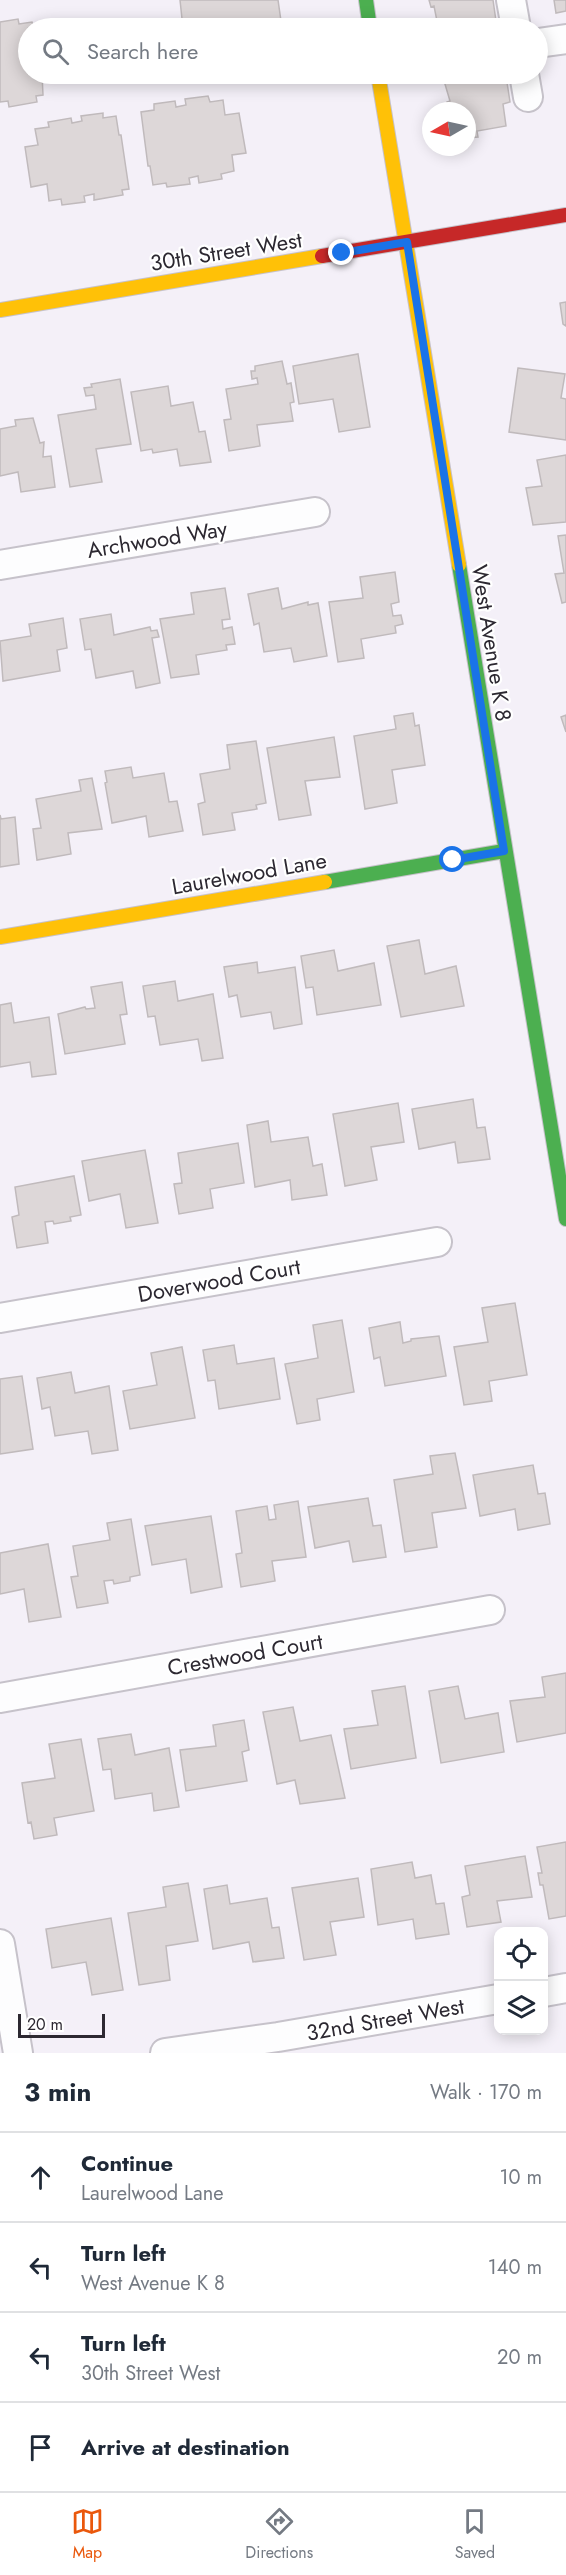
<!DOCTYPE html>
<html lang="en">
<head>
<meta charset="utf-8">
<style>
	body { margin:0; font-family:Jost,sans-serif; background:#f6f6f7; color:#1f2937 }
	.controls { position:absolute; right:18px; bottom:18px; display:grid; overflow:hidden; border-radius:12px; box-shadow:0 3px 15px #0003 }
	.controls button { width:54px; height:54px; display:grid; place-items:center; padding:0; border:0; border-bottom:2px solid #e0e1e3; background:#fff; color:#1f2937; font:30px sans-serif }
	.compass { position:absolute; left:422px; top:102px; width:54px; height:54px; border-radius:50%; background:#fff; box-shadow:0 3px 15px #0003; rotate:261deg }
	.scale { position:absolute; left:18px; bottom:15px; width:87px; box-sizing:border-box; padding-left:6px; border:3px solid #2c2831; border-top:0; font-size:16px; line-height:21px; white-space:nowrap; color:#2c2831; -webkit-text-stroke:4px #fff; paint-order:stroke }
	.stop { position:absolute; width:18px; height:18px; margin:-14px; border:4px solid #1a73e8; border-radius:50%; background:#fff }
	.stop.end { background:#1a73e8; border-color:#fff; box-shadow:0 2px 6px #0008 }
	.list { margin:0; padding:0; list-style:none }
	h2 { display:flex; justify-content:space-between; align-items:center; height:78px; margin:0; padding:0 24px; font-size:26px }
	h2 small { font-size:20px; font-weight:400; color:#747a83 }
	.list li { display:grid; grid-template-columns:39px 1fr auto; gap:18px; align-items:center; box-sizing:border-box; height:90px; padding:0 24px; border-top:2px solid #e0e1e3 }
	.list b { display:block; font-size:22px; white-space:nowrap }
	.list p { margin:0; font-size:20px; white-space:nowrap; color:#747a83 }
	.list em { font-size:20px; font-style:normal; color:#747a83 }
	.icon { flex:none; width:33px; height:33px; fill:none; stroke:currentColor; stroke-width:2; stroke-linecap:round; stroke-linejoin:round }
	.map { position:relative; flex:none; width:566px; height:2053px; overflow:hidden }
	.search { position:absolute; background:#fff; box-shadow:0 3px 15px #0003; left:18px; right:18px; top:18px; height:66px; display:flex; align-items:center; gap:15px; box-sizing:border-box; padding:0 21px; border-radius:33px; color:#747a83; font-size:22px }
	.sheet { height:438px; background:#fff }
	nav { display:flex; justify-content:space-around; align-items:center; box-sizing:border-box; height:84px; border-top:2px solid #e0e1e3; background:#fff; font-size:16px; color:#747a83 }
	nav a { display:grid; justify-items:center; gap:3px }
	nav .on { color:#ea580c }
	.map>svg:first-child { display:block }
	.building { fill:#ddd7d8; stroke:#c0babc; stroke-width:1.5 }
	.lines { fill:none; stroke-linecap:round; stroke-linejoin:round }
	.street-casing { stroke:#c6c2ca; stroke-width:32 }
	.fast-casing { stroke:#c6c2ca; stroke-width:16 }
	.slow-casing { stroke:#c6c2ca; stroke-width:16 }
	.jam-casing { stroke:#c6c2ca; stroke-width:16 }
	.street { stroke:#fdfdfe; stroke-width:28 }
	.fast { stroke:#4caf50; stroke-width:14 }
	.slow { stroke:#ffc107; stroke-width:14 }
	.jam { stroke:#c62828; stroke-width:14 }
	.route { stroke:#1a73e8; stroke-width:8 }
	.labels { text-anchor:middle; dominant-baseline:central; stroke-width:4.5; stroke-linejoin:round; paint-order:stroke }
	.street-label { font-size:22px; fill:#2c2831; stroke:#fff }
</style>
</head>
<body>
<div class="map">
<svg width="566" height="2053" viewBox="0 0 566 2053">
	<rect width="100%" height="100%" fill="#f4f0f8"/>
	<path class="building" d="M 180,0 L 278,0 L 282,28 L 183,28 Z
		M 429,0 L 493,0 L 497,28 L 435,28 L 433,21 L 437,21 L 434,6 L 431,7 Z
		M 554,0 L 566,0 L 566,11 L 556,13 Z
		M 18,19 L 19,24 L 32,22 L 34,28 L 28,28 L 28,74 L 42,74 L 43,95 L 36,96 L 37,102 L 9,107 L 8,101 L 0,102 L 0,22 Z
		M 442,74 L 491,74 L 492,78 L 506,76 L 510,102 L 503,104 L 506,126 L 477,131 L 478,137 L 467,138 L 467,111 L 448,111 L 447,102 L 450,101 Z
		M 208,96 L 210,102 L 223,100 L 225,115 L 239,113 L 246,153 L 232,155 L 234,171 L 221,174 L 222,179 L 199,183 L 198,176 L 189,178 L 190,184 L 167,187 L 166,183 L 153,185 L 150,166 L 148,166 L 141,112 L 154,110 L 154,104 L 175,101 L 176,107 L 186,105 L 185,99 Z
		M 103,113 L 103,118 L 116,116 L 119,135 L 121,135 L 129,189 L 122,190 L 123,195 L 94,200 L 94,194 L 84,196 L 85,202 L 62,205 L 61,199 L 49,201 L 47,184 L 31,187 L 25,147 L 38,145 L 35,129 L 49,127 L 48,122 L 71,118 L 72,123 L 82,121 L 81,116 Z
		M 566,302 L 566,326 L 563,324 L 560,303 Z
		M 358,354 L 370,427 L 339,432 L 333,399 L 299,404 L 293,366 Z
		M 282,361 L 287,384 L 291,383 L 294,402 L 290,403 L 293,421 L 257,425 L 260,446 L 229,451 L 224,420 L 231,419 L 226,389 L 258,384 L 257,378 L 252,379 L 251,371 L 255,371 L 255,366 Z
		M 518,368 L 565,374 L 561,398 L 566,399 L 566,440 L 509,432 Z
		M 120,379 L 131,444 L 96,449 L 102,482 L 70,487 L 58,415 L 96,409 L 94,395 L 86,396 L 84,388 L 92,387 L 91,384 Z
		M 168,386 L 171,406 L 193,402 L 199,432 L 205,431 L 211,462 L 180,466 L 177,449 L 153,453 L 152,449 L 141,451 L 131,392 Z
		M 33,418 L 40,443 L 44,442 L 43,457 L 51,456 L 55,487 L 21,492 L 18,472 L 0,476 L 0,429 L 16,426 L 15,420 Z
		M 566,455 L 566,522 L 533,525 L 526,488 L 542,486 L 537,460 Z
		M 566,535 L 566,602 L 562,603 L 555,574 L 564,573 L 558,536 Z
		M 395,572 L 399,602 L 391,604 L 393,616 L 401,615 L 403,624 L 395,626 L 396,633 L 361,639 L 364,658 L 338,662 L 329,602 L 363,598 L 360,577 Z
		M 225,588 L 230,619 L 222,620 L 223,629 L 232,627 L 235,644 L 226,645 L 227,650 L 196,655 L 199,674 L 171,678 L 160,619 L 194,614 L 191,593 Z
		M 278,588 L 282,609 L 308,602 L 308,605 L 318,603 L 327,656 L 294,662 L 291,648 L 264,652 L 259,623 L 254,625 L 248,594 Z
		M 111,614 L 114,635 L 150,627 L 151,631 L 157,630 L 159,637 L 152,638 L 160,683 L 136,688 L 133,671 L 96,678 L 91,649 L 85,650 L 80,619 Z
		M 63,618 L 67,648 L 57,650 L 60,671 L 3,681 L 0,641 L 31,636 L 29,624 Z
		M 413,713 L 415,726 L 419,725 L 425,765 L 392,770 L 397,803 L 365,809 L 354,736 L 396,729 L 394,716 Z
		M 566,715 L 566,732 L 561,717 Z
		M 334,737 L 340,777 L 305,781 L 311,815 L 279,820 L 267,748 Z
		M 256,741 L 266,803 L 256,805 L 257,809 L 232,813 L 235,830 L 203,835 L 198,804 L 205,802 L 200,774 L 230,769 L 227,745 Z
		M 131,767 L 133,778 L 164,773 L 169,802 L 177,801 L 183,831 L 149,837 L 146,816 L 112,823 L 105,783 L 107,782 L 105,771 Z
		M 92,778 L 102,829 L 68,833 L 71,854 L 37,860 L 33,829 L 41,828 L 36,799 L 81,791 L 79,780 Z
		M 0,815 L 1,819 L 15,817 L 19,864 L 0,867 Z
		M 419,940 L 425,974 L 456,966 L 464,1006 L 401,1017 L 387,946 Z
		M 334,950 L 338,971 L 374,963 L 381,1005 L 317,1015 L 313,987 L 306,988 L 301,956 Z
		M 257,962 L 258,973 L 295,967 L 302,1024 L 274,1029 L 271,1012 L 241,1017 L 237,995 L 229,997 L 224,967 Z
		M 175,981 L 178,1001 L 213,994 L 223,1058 L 202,1061 L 198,1039 L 160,1045 L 155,1016 L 148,1017 L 143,986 Z
		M 122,982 L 127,1014 L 120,1015 L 125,1044 L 65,1054 L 58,1014 L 85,1007 L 86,1009 L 95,1008 L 91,987 Z
		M 11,1003 L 14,1023 L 49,1017 L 56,1074 L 32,1077 L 30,1062 L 0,1067 L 0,1005 Z
		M 473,1099 L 477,1128 L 485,1127 L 490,1159 L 458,1163 L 455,1142 L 419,1149 L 412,1109 Z
		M 398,1103 L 404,1142 L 371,1147 L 377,1180 L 345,1186 L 333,1114 Z
		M 268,1121 L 271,1142 L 308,1137 L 313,1166 L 322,1164 L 327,1195 L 292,1200 L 290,1180 L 255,1187 L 247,1125 Z
		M 238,1143 L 244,1183 L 210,1189 L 213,1208 L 179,1214 L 174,1184 L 182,1183 L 178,1153 Z
		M 145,1150 L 158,1223 L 126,1228 L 120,1194 L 89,1201 L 82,1161 Z
		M 74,1176 L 81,1215 L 70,1217 L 71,1221 L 54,1224 L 53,1221 L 45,1222 L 48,1243 L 17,1248 L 12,1217 L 19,1215 L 15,1187 Z
		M 515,1303 L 527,1375 L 489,1381 L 492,1401 L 464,1405 L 454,1347 L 488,1342 L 482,1308 Z
		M 342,1320 L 354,1392 L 317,1399 L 320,1420 L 297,1424 L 285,1364 L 318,1358 L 313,1325 Z
		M 400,1322 L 403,1343 L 411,1341 L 411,1339 L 439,1336 L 446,1376 L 385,1386 L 380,1357 L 374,1359 L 369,1328 Z
		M 234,1345 L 237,1364 L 274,1358 L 280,1399 L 219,1409 L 215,1380 L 208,1381 L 203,1350 Z
		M 182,1347 L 195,1418 L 130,1429 L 123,1391 L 157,1385 L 151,1353 Z
		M 71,1372 L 75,1393 L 109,1386 L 118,1450 L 92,1454 L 88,1431 L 55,1436 L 50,1407 L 42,1409 L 37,1378 Z
		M 22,1376 L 33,1449 L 0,1454 L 0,1379 Z
		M 455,1453 L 466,1508 L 432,1513 L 437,1547 L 405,1552 L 394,1480 L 433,1474 L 430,1456 Z
		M 533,1465 L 538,1494 L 545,1493 L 550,1524 L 518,1530 L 515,1509 L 480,1516 L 473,1475 Z
		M 368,1498 L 373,1526 L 381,1525 L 386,1557 L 353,1562 L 349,1541 L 315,1548 L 308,1507 Z
		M 298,1501 L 306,1557 L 272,1561 L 275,1581 L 241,1587 L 236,1554 L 242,1553 L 236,1511 L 267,1506 L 269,1520 L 276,1519 L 274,1505 Z
		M 211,1516 L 222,1587 L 191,1593 L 186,1559 L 152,1565 L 145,1526 Z
		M 131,1519 L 140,1575 L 130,1577 L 130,1581 L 114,1584 L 113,1580 L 104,1581 L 108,1603 L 77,1608 L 71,1577 L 78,1576 L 73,1546 L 110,1540 L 107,1523 Z
		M 48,1544 L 61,1617 L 29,1622 L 24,1589 L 0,1594 L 0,1553 Z
		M 566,1673 L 566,1733 L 517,1742 L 510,1701 L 545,1697 L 542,1677 Z
		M 405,1686 L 416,1758 L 351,1769 L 344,1729 L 378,1725 L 372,1691 Z
		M 458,1686 L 465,1719 L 498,1713 L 504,1752 L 441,1763 L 429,1691 Z
		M 293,1707 L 300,1741 L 331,1735 L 345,1798 L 300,1804 L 295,1780 L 277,1784 L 263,1712 Z
		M 244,1720 L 249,1750 L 242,1752 L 247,1781 L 186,1791 L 180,1750 L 216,1746 L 213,1725 Z
		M 131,1734 L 135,1755 L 169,1748 L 179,1807 L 154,1811 L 152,1793 L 115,1799 L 111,1769 L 103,1770 L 98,1739 Z
		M 81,1739 L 94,1811 L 54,1818 L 57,1835 L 34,1839 L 31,1822 L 28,1823 L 22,1783 L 55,1778 L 49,1744 Z
		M 566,1842 L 566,1916 L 549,1919 L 543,1885 L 540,1885 L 538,1873 L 542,1873 L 537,1847 Z
		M 525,1856 L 532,1897 L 497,1901 L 501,1922 L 467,1927 L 462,1897 L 470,1895 L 465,1866 Z
		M 412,1862 L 415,1878 L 431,1875 L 436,1904 L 444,1903 L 449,1934 L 416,1939 L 413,1919 L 378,1925 L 371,1869 Z
		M 358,1878 L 364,1917 L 330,1922 L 336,1955 L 304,1960 L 292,1888 Z
		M 188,1883 L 198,1941 L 166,1946 L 170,1980 L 139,1985 L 128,1913 L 166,1907 L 163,1887 Z
		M 227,1885 L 230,1904 L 267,1898 L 272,1928 L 279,1927 L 284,1958 L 253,1962 L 249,1942 L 213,1949 L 204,1889 Z
		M 111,1918 L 123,1990 L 92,1995 L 86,1962 L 52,1968 L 46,1929 Z"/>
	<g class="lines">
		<defs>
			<path id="street" d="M 511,0 L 516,28
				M 538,43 L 566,39
				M 524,74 L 528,97
				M 0,565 L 315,512
				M 0,1318 L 437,1242
				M 0,1698 L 490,1610
				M 0,1944 L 18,2053
				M 544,1992 L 566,1988
				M 165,2053 L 278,2037 L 498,1999"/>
			<path id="fast" d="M 366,0 L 370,28
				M 459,565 L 566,1219
				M 325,882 L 504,851"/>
			<path id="slow" d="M 378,74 L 459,565
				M 0,310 L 322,256
				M 0,937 L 325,882"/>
			<path id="jam" d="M 322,256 L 566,215"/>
		</defs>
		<use href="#street" class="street-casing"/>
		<use href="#fast" class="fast-casing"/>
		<use href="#slow" class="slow-casing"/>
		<use href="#jam" class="jam-casing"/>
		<use href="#street" class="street"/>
		<use href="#fast" class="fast"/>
		<use href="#slow" class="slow"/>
		<use href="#jam" class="jam"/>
	</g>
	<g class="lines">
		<path class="route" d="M 342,253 L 407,242 L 504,851 L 453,860"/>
	</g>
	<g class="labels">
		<g class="street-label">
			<text transform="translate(226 251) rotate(-9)">30th Street West</text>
			<text transform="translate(157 539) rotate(-9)">Archwood Way</text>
			<text transform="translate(492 643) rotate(81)">West Avenue K 8</text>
			<text transform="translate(249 873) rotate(-10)">Laurelwood Lane</text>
			<text transform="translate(219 1280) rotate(-10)">Doverwood Court</text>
			<text transform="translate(245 1654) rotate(-10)">Crestwood Court</text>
			<text transform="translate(385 2019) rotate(-10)">32nd Street West</text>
		</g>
	</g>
</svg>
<div class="controls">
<button><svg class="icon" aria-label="locate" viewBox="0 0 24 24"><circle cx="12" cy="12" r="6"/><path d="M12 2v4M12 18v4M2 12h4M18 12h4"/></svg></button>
<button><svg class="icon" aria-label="layers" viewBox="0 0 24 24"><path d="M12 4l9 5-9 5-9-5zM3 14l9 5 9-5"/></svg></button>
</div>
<svg class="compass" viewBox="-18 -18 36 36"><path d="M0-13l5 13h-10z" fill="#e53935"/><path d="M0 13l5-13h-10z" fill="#747a83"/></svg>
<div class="scale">20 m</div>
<div class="stop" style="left:453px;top:860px"></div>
<div class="stop end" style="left:342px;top:253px"></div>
<div class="search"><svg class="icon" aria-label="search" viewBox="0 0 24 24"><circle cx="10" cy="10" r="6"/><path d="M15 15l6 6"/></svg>Search here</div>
</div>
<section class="sheet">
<h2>3 min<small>Walk · 170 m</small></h2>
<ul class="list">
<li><svg class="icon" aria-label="ahead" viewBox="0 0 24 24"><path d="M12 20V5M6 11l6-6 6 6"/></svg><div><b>Continue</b><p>Laurelwood Lane</p></div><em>10 m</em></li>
<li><svg class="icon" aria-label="left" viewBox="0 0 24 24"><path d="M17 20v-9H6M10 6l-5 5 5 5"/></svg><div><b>Turn left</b><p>West Avenue K 8</p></div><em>140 m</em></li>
<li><svg class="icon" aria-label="left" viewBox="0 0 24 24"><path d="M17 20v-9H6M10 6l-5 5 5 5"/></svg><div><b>Turn left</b><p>30th Street West</p></div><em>20 m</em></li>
<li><svg class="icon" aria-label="arrive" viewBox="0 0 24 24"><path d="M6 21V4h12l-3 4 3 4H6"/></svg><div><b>Arrive at destination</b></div></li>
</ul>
</section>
<nav>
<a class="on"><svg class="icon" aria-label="map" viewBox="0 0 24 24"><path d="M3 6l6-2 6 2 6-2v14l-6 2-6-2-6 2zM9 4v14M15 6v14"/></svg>Map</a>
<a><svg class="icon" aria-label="directions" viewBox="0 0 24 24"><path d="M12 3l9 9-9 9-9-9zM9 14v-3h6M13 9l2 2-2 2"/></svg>Directions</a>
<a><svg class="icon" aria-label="saved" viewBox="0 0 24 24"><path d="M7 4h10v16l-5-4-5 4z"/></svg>Saved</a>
</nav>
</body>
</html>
